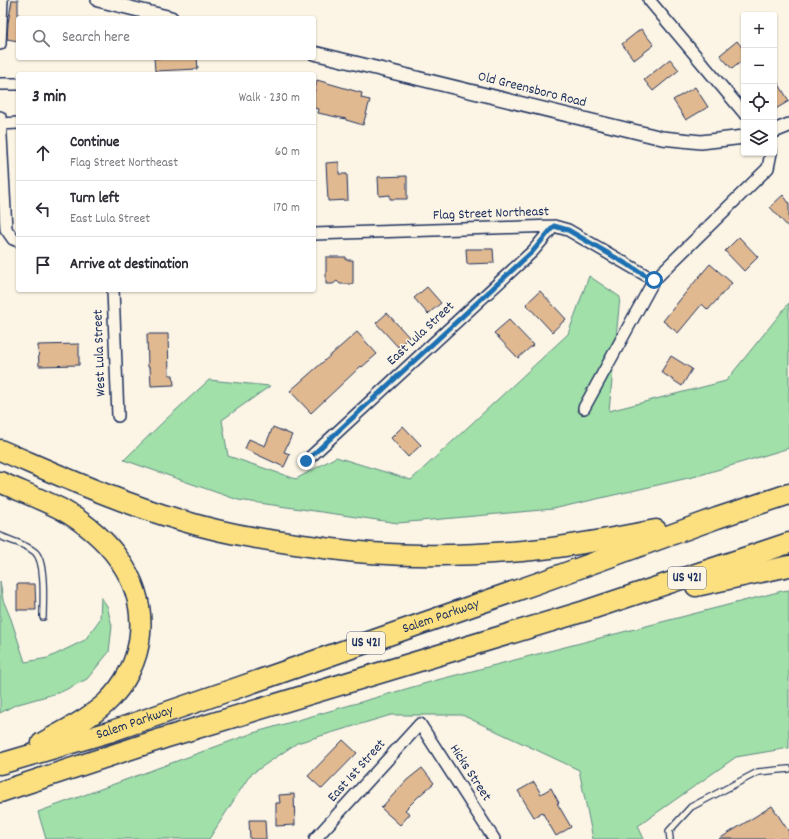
<!DOCTYPE html>
<html lang="en">
<head>
<meta charset="utf-8">
<style>
	body { margin:0; font-family:Dekko,sans-serif; background:#f2f2f3; color:#2b2b33 }
	.controls { position:absolute; right:12px; top:12px; display:grid; overflow:hidden; border-radius:4px; box-shadow:0 1px 3px #0004 }
	.controls button { width:36px; height:36px; display:grid; place-items:center; padding:0; border:0; border-bottom:1px solid #e1e1e2; background:#fff; color:#2b2b33; font:20px sans-serif }
	.stop { position:absolute; width:12px; height:12px; margin:-9px; border:3px solid #1f6fb2; border-radius:50%; background:#fff }
	.stop.end { background:#1f6fb2; border-color:#fff; box-shadow:0 1px 4px #0008 }
	.list { margin:0; padding:0; list-style:none }
	h2 { display:flex; justify-content:space-between; align-items:center; height:52px; margin:0; padding:0 16px; font-size:17px }
	h2 small { font-size:13px; font-weight:400; color:#7c7c81 }
	.list li { display:grid; grid-template-columns:26px 1fr auto; gap:12px; align-items:center; box-sizing:border-box; height:56px; padding:0 16px; border-top:1px solid #e1e1e2 }
	.list b { display:block; font-size:15px; white-space:nowrap }
	.list p { margin:0; font-size:13px; white-space:nowrap; color:#7c7c81 }
	.list em { font-size:13px; font-style:normal; color:#7c7c81 }
	.icon { flex:none; width:22px; height:22px; fill:none; stroke:currentColor; stroke-width:2; stroke-linecap:round; stroke-linejoin:round }
	.map { position:relative; flex:none; width:789px; height:839px; overflow:hidden }
	.search { position:absolute; background:#fff; box-shadow:0 1px 3px #0004; left:16px; top:16px; width:300px; height:44px; display:flex; align-items:center; gap:10px; box-sizing:border-box; padding:0 14px; border-radius:4px; color:#7c7c81; font-size:15px }
	.panel { position:absolute; background:#fff; box-shadow:0 1px 3px #0004; left:16px; top:72px; width:300px; height:220px; border-radius:4px }
	.map>svg:first-child { display:block }
	.green { fill:#a1e0a8; stroke:#5e8883 }
	.building { fill:#e1b991; stroke:#1b2f5e }
	.lines { fill:none; stroke-linecap:round; stroke-linejoin:round }
	.service-casing { stroke:#1b2f5e; stroke-width:8 }
	.minor-casing { stroke:#1b2f5e; stroke-width:14 }
	.tertiary-casing { stroke:#1b2f5e; stroke-width:16 }
	.motorway-casing { stroke:#1b2f5e; stroke-width:23 }
	.service { stroke:#fcf5e5; stroke-width:5.5 }
	.minor { stroke:#fcf5e5; stroke-width:11 }
	.tertiary { stroke:#fcf5e5; stroke-width:13 }
	.motorway { stroke:#fce080; stroke-width:20 }
	.route { stroke:#1f6fb2; stroke-width:5 }
	.labels { text-anchor:middle; dominant-baseline:central; stroke-width:3; stroke-linejoin:round; paint-order:stroke }
	.shield { fill:#fcf5e5; stroke:#5e6a86; stroke-width:1 }
	.shield-label { font-size:13px; font-weight:bold; fill:#1b2f5e }
	.street-label { font-size:14px; fill:#1b2f5e; stroke:#fcf5e5 }
</style>
</head>
<body>
<div class="map">
<svg width="789" height="839" viewBox="0 0 789 839">
	<rect width="100%" height="100%" fill="#fcf5e5"/>
	<filter id="ink" filterUnits="userSpaceOnUse"><feTurbulence type="fractalNoise" baseFrequency=".025" numOctaves="2"/><feDisplacementMap in="SourceGraphic" scale="8" xChannelSelector="R" yChannelSelector="G"/><feConvolveMatrix kernelMatrix="1 2 1 2 8 2 1 2 1" color-interpolation-filters="sRGB"/></filter>
	<g filter="url(#ink)">
		<path class="green" d="M 589,276 L 620,297 L 609,411 L 726,381 L 789,303 L 789,448 L 697,476 L 553,509 L 398,523 L 238,500 L 124,460 L 163,422 L 209,380 L 270,386 L 222,420 L 228,456 L 296,479 L 336,457 L 411,480 L 568,334 Z
			M 0,581 L 3,600 L 11,619 L 25,662 L 48,658 L 85,640 L 100,619 L 101,597 L 107,606 L 112,626 L 109,652 L 87,679 L 61,692 L 15,705 L 0,713 Z
			M 789,590 L 789,748 L 736,757 L 638,826 L 644,839 L 593,839 L 579,770 L 462,715 L 391,715 L 297,743 L 250,775 L 209,839 L 46,839 L 38,812 L 253,733 L 437,680 L 782,591 Z"/>
		<path class="building" d="M 12,0 L 18,0 L 18,41 L 7,39 L 8,23 Z
			M 641,29 L 654,45 L 634,60 L 622,44 Z
			M 737,41 L 744,50 L 744,59 L 732,69 L 720,55 Z
			M 154,58 L 197,58 L 198,69 L 155,71 Z
			M 670,59 L 679,70 L 653,91 L 644,80 Z
			M 774,76 L 789,101 L 774,110 Z
			M 317,80 L 362,93 L 361,98 L 370,100 L 363,125 L 346,120 L 346,119 L 318,113 L 319,109 L 314,108 L 314,94 Z
			M 695,87 L 708,107 L 686,120 L 673,100 Z
			M 339,162 L 339,174 L 347,174 L 348,200 L 328,201 L 326,163 Z
			M 407,176 L 407,199 L 390,199 L 390,195 L 379,196 L 378,177 Z
			M 783,195 L 789,203 L 789,228 L 770,207 Z
			M 739,237 L 758,257 L 744,271 L 725,251 Z
			M 466,249 L 493,249 L 494,263 L 467,264 Z
			M 326,257 L 346,257 L 346,260 L 353,260 L 353,284 L 340,284 L 337,281 L 333,284 L 326,284 Z
			M 710,264 L 732,283 L 708,310 L 702,304 L 678,333 L 663,321 L 687,291 Z
			M 427,287 L 441,303 L 428,314 L 414,298 Z
			M 540,291 L 566,319 L 552,332 L 526,304 Z
			M 387,313 L 409,337 L 398,347 L 376,323 Z
			M 509,320 L 533,345 L 518,358 L 494,333 Z
			M 357,332 L 377,354 L 362,367 L 361,366 L 311,413 L 290,391 Z
			M 147,334 L 168,334 L 169,375 L 173,375 L 174,385 L 151,386 L 150,367 L 148,367 Z
			M 79,344 L 79,365 L 39,366 L 38,345 Z
			M 671,356 L 692,369 L 682,386 L 661,372 Z
			M 403,426 L 421,445 L 408,457 L 391,438 Z
			M 273,427 L 292,435 L 284,452 L 290,454 L 284,467 L 245,449 L 249,439 L 265,446 Z
			M 17,584 L 35,584 L 36,610 L 17,610 Z
			M 343,740 L 357,753 L 322,789 L 308,776 Z
			M 422,768 L 434,783 L 419,796 L 405,810 L 410,814 L 400,825 L 381,808 L 407,780 Z
			M 534,782 L 541,794 L 551,788 L 559,803 L 557,803 L 571,827 L 556,836 L 542,812 L 534,817 L 518,791 Z
			M 294,794 L 295,825 L 276,826 L 276,803 L 280,803 L 279,795 Z
			M 772,806 L 789,832 L 789,839 L 719,839 Z
			M 249,820 L 265,820 L 266,839 L 250,839 Z"/>
		<g class="lines">
			<defs>
				<path id="service" d="M 0,536 C 11,541 26,544 35,552 C 46,562 43,602 43,617
					M 670,839 L 669,831 L 691,807 L 758,772 L 789,769"/>
				<path id="minor" d="M 649,0 L 744,113
					M 0,44 L 2,0
					M 0,84 L 18,84
					M 0,117 L 6,229 L 13,239 L 18,241
					M 0,124 L 18,123
					M 314,234 L 554,226 L 568,230 L 654,280
					M 113,290 L 118,416
					M 584,408 L 654,280 L 768,168 L 771,153
					M 306,461 L 533,251 L 554,226
					M 315,839 L 420,724 L 494,839"/>
				<path id="tertiary" d="M 98,0 L 171,18
					M 314,53 L 662,138 L 701,142 L 744,137
					M 774,131 L 789,125"/>
				<g id="motorway">
					<path d="M 0,450 C 59,475 118,502 180,520 C 215,531 252,538 289,543 C 316,547 343,551 370,553 C 426,557 486,555 542,549 C 580,545 618,537 656,530"/>
					<path d="M 0,482 C 20,491 41,499 61,509 C 107,535 145,578 140,634 C 138,660 125,685 106,703 C 87,720 64,731 42,743"/>
					<path d="M 696,586 L 789,566"/>
					<path id="s1" d="M 0,764 L 109,732 L 234,689 L 538,583 L 717,518 L 789,494"/>
					<path d="M 0,792 L 164,738 L 585,611 L 789,543"/>
				</g>
			</defs>
			<use href="#service" class="service-casing"/>
			<use href="#minor" class="minor-casing"/>
			<use href="#tertiary" class="tertiary-casing"/>
			<use href="#motorway" class="motorway-casing"/>
			<use href="#service" class="service"/>
			<use href="#minor" class="minor"/>
			<use href="#tertiary" class="tertiary"/>
			<use href="#motorway" class="motorway"/>
		</g>
	</g>
	<g class="lines" filter="url(#ink)">
		<path class="route" d="M 306,461 L 533,251 L 554,226 L 568,230 L 654,280"/>
	</g>
	<g class="labels">
		<g class="shield">
			<rect x="668" y="567" width="38" height="22" rx="3"/>
			<rect x="347" y="632" width="38" height="22" rx="3"/>
		</g>
		<g class="shield-label">
			<text x="687" y="578">US 421</text>
			<text x="366" y="643">US 421</text>
		</g>
		<g class="street-label">
			<text transform="translate(532 90) rotate(14)">Old Greensboro Road</text>
			<text transform="translate(491 214) rotate(-2)">Flag Street Northeast</text>
			<text transform="translate(421 334) rotate(-43)">East Lula Street</text>
			<text transform="translate(100 353) rotate(-92)">West Lula Street</text>
			<text stroke="none"><textPath href="#s1" startOffset="465">Salem Parkway</textPath></text>
			<text stroke="none"><textPath href="#s1" startOffset="141">Salem Parkway</textPath></text>
			<text transform="translate(357 771) rotate(-48)">East 1st Street</text>
			<text transform="translate(470 773) rotate(57)">Hicks Street</text>
		</g>
	</g>
</svg>
<div class="controls">
<button>+</button>
<button>−</button>
<button><svg class="icon" aria-label="locate" viewBox="0 0 24 24"><circle cx="12" cy="12" r="6"/><path d="M12 2v4M12 18v4M2 12h4M18 12h4"/></svg></button>
<button><svg class="icon" aria-label="layers" viewBox="0 0 24 24"><path d="M12 4l9 5-9 5-9-5zM3 14l9 5 9-5"/></svg></button>
</div>
<div class="stop" style="left:654px;top:280px"></div>
<div class="stop end" style="left:306px;top:461px"></div>
<div class="search"><svg class="icon" aria-label="search" viewBox="0 0 24 24"><circle cx="10" cy="10" r="6"/><path d="M15 15l6 6"/></svg>Search here</div>
<section class="panel">
<h2>3 min<small>Walk · 230 m</small></h2>
<ul class="list">
<li><svg class="icon" aria-label="ahead" viewBox="0 0 24 24"><path d="M12 20V5M6 11l6-6 6 6"/></svg><div><b>Continue</b><p>Flag Street Northeast</p></div><em>60 m</em></li>
<li><svg class="icon" aria-label="left" viewBox="0 0 24 24"><path d="M17 20v-9H6M10 6l-5 5 5 5"/></svg><div><b>Turn left</b><p>East Lula Street</p></div><em>170 m</em></li>
<li><svg class="icon" aria-label="arrive" viewBox="0 0 24 24"><path d="M6 21V4h12l-3 4 3 4H6"/></svg><div><b>Arrive at destination</b></div></li>
</ul>
</section>
</div>
</body>
</html>
